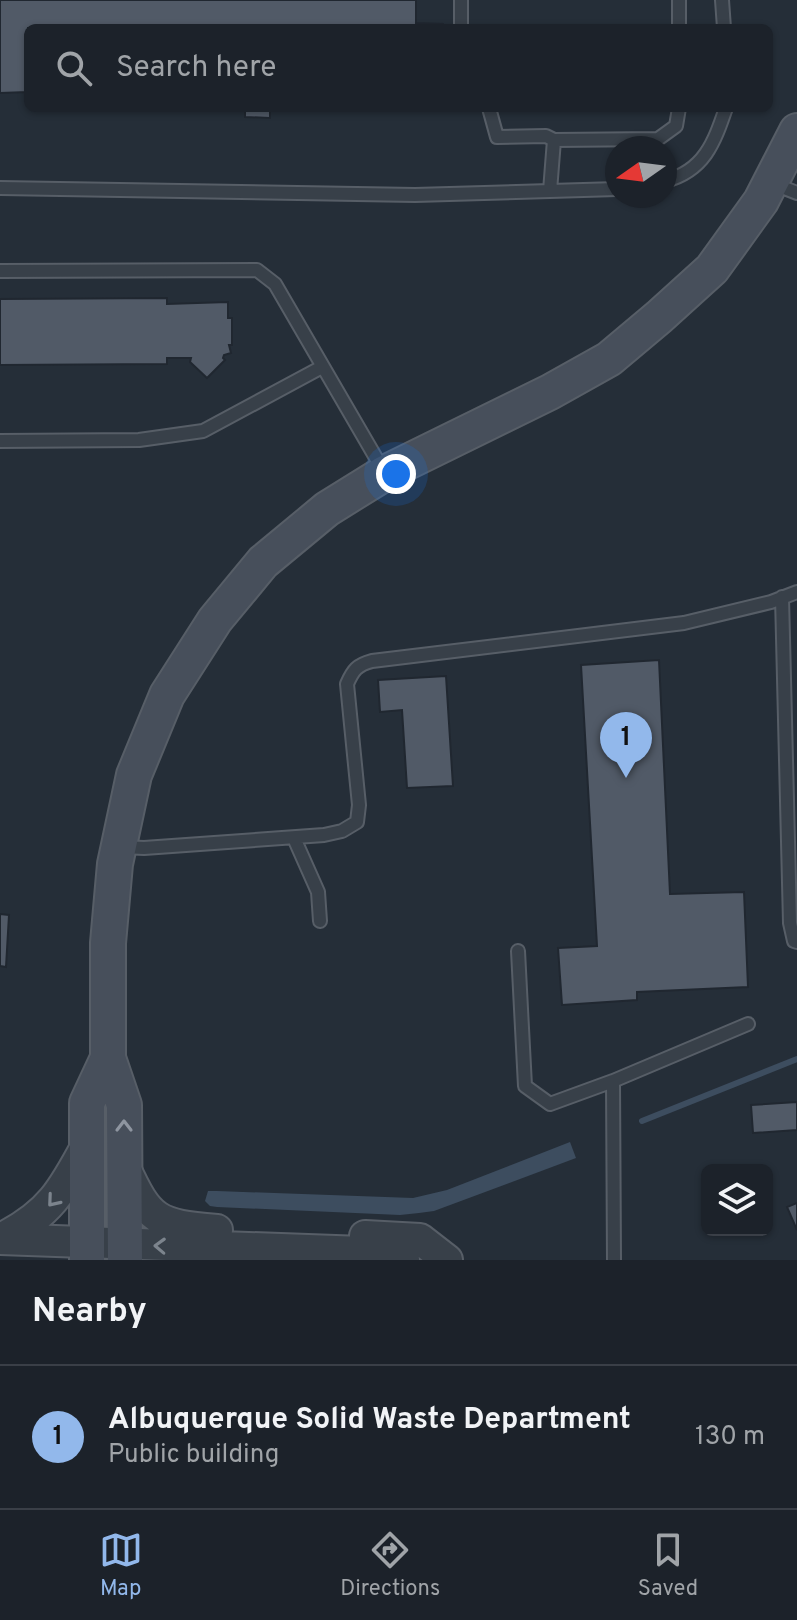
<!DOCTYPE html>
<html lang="en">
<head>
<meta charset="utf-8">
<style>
	body { margin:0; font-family:Overpass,sans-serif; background:#292f36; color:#f1f3f6 }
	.controls { position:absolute; right:24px; bottom:24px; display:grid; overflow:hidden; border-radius:12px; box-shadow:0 2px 6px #0004 }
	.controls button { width:72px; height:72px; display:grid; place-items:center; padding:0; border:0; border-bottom:2px solid #3a3f47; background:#1c222a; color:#f1f3f6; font:40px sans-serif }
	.compass { position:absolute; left:605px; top:136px; width:72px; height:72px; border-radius:50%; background:#1c222a; box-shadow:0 2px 6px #0004; rotate:256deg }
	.you { position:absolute; left:396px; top:474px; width:28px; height:28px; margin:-20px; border:6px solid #fff; border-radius:50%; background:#1a73e8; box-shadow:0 0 0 12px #1a73e833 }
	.badge { display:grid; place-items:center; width:52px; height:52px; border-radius:50%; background:#92b8eb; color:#111; font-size:26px; font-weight:700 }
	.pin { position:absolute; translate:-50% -66px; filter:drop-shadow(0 2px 4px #0008) }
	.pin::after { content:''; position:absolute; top:42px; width:28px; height:24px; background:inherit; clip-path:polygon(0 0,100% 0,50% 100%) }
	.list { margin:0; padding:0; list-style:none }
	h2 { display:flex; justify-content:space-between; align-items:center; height:104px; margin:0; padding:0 32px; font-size:34px }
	h2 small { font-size:26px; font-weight:400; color:#a0a4a8 }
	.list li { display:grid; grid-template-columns:52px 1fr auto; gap:24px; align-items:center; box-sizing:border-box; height:144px; padding:0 32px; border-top:2px solid #3a3f47 }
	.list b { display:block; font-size:30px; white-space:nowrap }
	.list p { margin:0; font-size:26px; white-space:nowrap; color:#a0a4a8 }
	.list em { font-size:26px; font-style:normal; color:#a0a4a8 }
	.icon { flex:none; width:44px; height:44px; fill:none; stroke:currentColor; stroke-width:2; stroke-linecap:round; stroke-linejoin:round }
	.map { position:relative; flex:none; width:797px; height:1260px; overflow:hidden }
	.search { position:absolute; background:#1c222a; box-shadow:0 2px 6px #0004; left:24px; right:24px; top:24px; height:88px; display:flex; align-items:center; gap:20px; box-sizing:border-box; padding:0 28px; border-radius:12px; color:#a0a4a8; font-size:30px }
	.sheet { height:248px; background:#1c222a }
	nav { display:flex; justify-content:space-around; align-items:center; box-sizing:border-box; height:112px; border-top:2px solid #3a3f47; background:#1c222a; font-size:22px; color:#a0a4a8 }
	nav a { display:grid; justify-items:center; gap:4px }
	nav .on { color:#92b8eb }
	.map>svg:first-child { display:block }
	.water { fill:#3d4d5f }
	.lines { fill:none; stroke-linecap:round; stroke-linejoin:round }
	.stream { stroke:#3d4d5f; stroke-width:6 }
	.building { fill:#515a67; stroke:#202730; stroke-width:2 }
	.service-casing { stroke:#575e67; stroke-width:16 }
	.tertiary-casing { stroke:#575e67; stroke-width:34 }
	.secondary-casing { stroke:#575e67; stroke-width:38 }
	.service { stroke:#384049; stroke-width:12 }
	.tertiary { stroke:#384049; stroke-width:30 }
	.secondary { stroke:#474f5b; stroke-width:34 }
	.oneway { stroke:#8e95a0 }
	.oneway2 { stroke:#7c848d }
</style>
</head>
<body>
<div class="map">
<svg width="797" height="1260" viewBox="0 0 797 1260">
	<rect width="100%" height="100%" fill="#252e38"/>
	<path class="water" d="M 570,1142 L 576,1158 L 434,1211 L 419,1213 L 400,1215 L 217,1207 L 210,1206 L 205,1201 L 208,1191 L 217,1191 L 413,1198 L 447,1190 Z"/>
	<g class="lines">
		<path class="stream" d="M 642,1121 L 797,1059"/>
	</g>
	<path class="building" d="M 0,0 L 416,0 L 416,23 L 443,24 L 443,28 L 28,28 L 28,92 L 0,93 Z
		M 245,108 L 270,108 L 270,118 L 245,117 Z
		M 167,298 L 167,304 L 228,302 L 228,318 L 232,318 L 232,345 L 229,345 L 231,353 L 224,355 L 223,358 L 225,360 L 207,378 L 190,362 L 191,358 L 167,358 L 167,364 L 0,365 L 0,299 Z
		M 659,660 L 670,894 L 744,892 L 748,987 L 637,992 L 637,1000 L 562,1005 L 558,948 L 597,946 L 581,665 Z
		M 446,676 L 453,786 L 407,788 L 402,710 L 380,712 L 378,680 Z
		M 0,914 L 9,915 L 6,967 L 0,966 Z
		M 797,1102 L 797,1130 L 753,1133 L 751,1105 Z
		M 797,1203 L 797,1230 L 787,1207 Z"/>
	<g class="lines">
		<defs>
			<path id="service" d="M 461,0 L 461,28
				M 679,0 L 679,28
				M 722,0 L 724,28
				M 489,108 L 497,137 L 546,136 L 554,140 L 550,191
				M 554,140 L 658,139 L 676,126 L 679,108
				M 665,181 C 704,171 714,143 726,108
				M 774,184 L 797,193
				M 0,188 L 415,195 L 617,189
				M 0,271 L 257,270 L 275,284 L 383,470
				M 0,441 L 139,440 L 203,431 L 322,367
				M 782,597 L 790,923 L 794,941 L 797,942
				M 294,838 L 318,892 L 320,921
				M 122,847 L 144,848 L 324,835 L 342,831 L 357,822 L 359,805 L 347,684 C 353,670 357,665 372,661 L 684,623 L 771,602 L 797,592
				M 518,951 L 525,1086 L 550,1104 L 613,1081 L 614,1260
				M 613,1081 L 748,1024"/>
			<path id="tertiary" d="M 124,1166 C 149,1221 157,1225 217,1230
				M 365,1236 L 420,1239 L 447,1260
				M 2,1238 C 49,1215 63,1190 87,1145
				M 0,1239 L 390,1253 L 404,1260"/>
			<path id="secondary" d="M 87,1260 L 87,1103 L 108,1058
				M 125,1260 L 124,1105 L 108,1058 L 108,943 L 115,864 L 134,775 L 167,695 L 215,620 L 263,562 L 327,509 L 385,473 L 550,392 L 609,359 L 659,317 L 712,269 L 761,201 L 797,131"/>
		</defs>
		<use href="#service" class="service-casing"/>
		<use href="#tertiary" class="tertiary-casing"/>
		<use href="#secondary" class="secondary-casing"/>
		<use href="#service" class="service"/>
		<use href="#tertiary" class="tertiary"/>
		<use href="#secondary" class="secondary"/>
	</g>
	<defs><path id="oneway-chevron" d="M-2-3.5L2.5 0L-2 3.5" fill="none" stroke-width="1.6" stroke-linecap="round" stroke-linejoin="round" transform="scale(2)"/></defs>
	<use class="oneway" href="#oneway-chevron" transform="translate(124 1126) rotate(-90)"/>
	<g class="oneway2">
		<use href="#oneway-chevron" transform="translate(53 1201) rotate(130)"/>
		<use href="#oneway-chevron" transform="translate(160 1246) rotate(-178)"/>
	</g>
</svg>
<div class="controls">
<button><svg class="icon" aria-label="layers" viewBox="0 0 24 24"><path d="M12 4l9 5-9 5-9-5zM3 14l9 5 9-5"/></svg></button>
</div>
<svg class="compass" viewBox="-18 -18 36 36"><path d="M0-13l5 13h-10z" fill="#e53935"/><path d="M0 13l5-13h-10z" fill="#a0a4a8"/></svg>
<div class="you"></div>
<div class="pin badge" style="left:626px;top:778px">1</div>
<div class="search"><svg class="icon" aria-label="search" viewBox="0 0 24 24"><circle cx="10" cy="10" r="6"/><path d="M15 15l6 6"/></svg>Search here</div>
</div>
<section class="sheet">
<h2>Nearby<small></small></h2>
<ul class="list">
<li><span class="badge">1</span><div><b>Albuquerque Solid Waste Department</b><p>Public building</p></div><em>130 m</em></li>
</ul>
</section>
<nav>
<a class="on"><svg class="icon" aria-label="map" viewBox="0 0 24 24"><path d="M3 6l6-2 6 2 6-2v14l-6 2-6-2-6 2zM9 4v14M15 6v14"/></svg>Map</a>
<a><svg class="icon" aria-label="directions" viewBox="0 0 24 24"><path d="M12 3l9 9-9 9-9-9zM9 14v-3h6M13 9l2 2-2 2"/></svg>Directions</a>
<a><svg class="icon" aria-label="saved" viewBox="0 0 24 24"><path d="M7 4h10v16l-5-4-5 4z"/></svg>Saved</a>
</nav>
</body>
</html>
